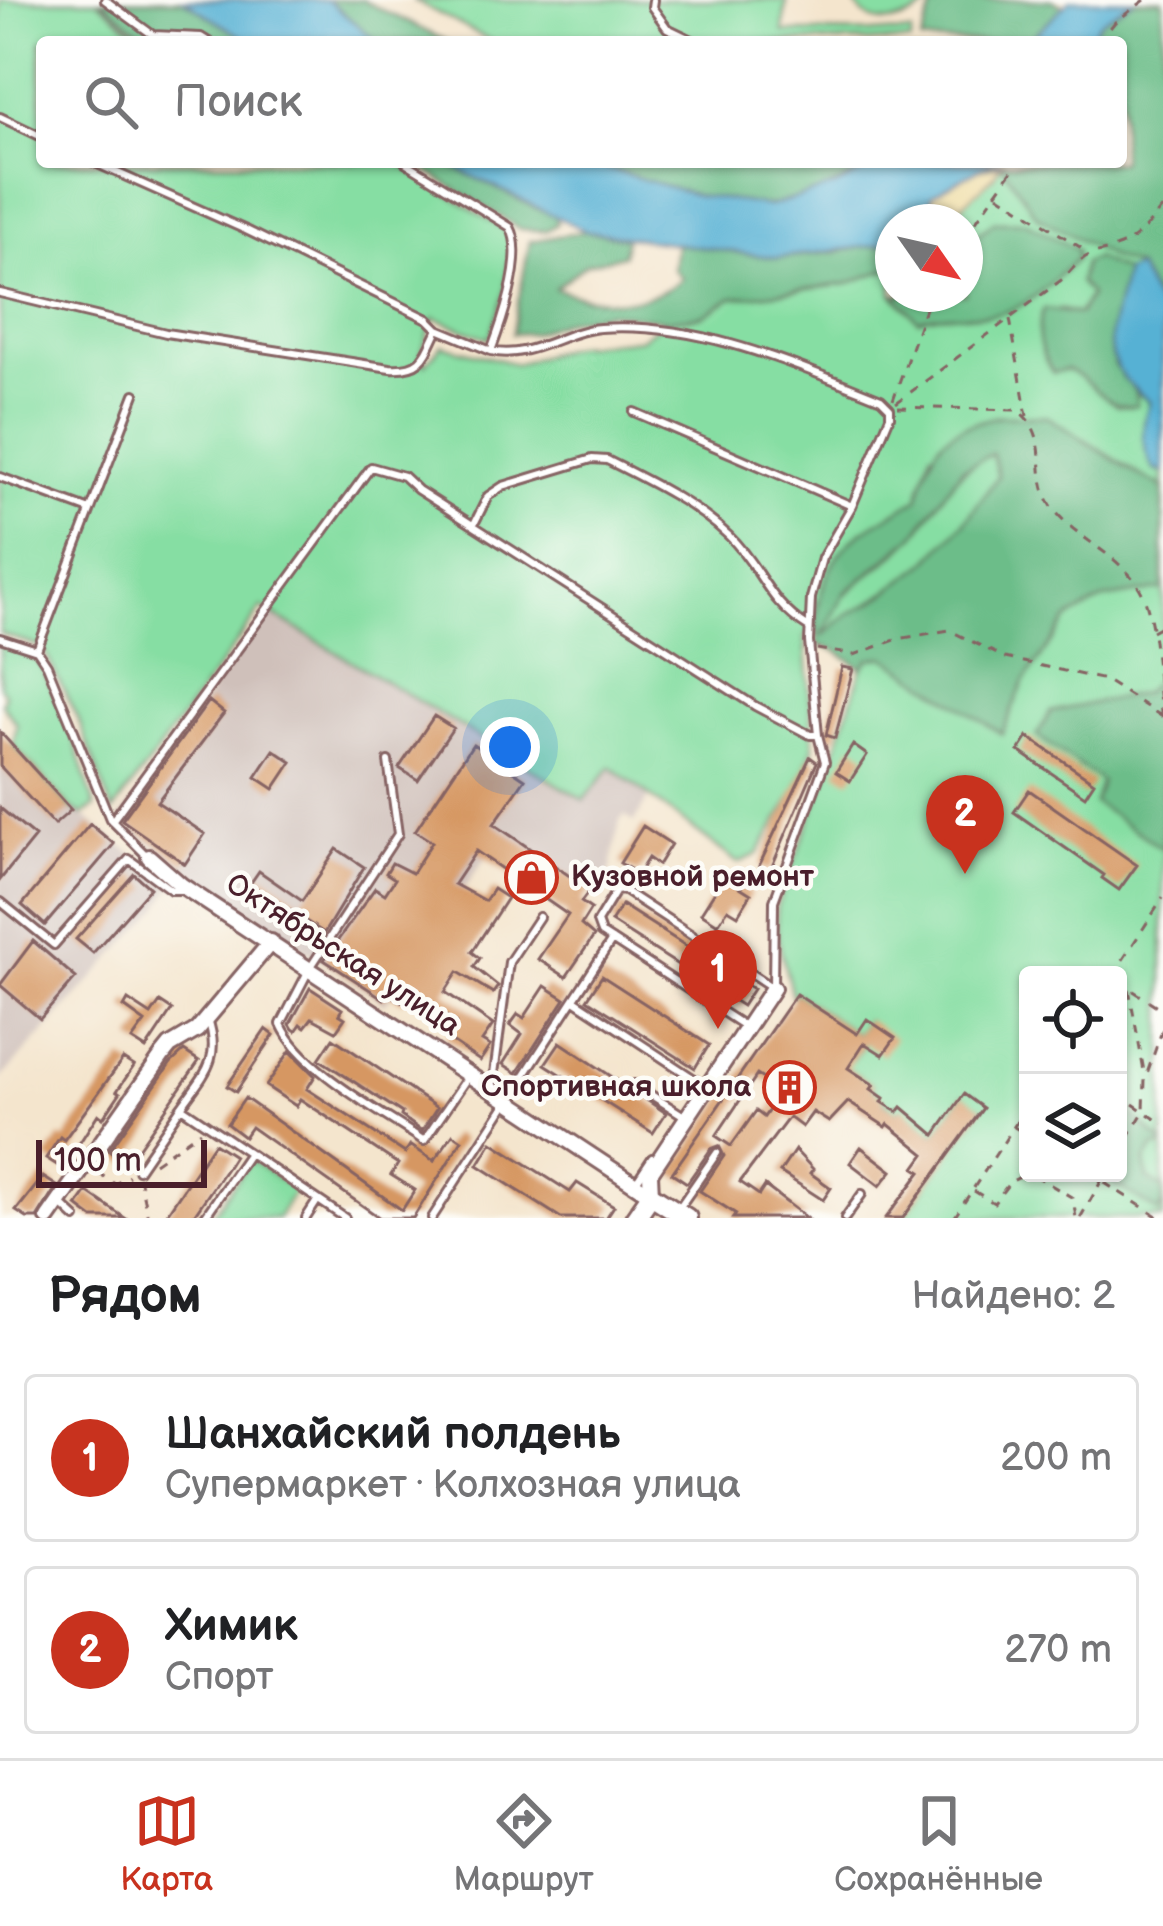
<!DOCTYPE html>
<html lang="ru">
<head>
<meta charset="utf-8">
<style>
	body { margin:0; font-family:"Balsamiq Sans",sans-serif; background:#f2f2f2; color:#202124 }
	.controls { position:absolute; right:36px; bottom:36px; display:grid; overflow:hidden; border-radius:12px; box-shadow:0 3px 9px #0004 }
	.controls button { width:108px; height:108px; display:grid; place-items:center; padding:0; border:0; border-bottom:3px solid #e0e0e0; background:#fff; color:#202124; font:60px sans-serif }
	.compass { position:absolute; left:875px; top:204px; width:108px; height:108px; border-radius:50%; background:#fff; box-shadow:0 3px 9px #0004; rotate:124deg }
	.scale { position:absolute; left:36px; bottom:30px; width:171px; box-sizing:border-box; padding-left:12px; border:6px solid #4a1f2b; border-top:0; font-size:33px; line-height:42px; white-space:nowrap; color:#4a1f2b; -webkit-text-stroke:9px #fdfcf7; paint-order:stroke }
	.you { position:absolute; left:510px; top:747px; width:42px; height:42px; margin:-30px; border:9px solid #fff; border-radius:50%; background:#1a73e8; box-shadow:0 0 0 18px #1a73e833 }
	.badge { display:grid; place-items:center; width:78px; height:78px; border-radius:50%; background:#c8321e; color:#fff; font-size:39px; font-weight:700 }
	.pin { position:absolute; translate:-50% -99px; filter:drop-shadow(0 3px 6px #0008) }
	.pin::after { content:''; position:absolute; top:63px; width:42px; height:36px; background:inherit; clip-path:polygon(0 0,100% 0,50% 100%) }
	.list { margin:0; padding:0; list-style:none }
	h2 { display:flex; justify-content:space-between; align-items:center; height:156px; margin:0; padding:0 48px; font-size:51px }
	h2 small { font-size:39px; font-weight:400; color:#757577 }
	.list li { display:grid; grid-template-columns:78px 1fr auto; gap:36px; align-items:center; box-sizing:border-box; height:168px; margin:0 24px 24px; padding:0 24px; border:3px solid #e0e0e0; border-radius:12px }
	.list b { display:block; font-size:45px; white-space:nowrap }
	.list p { margin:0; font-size:39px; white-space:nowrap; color:#757577 }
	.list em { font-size:39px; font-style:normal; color:#757577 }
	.icon { flex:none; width:66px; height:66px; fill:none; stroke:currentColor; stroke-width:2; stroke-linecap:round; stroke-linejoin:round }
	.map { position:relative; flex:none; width:1163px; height:1218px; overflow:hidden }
	.search { position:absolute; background:#fff; box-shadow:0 3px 9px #0004; left:36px; right:36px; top:36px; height:132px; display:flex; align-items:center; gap:30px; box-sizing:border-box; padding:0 42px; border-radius:12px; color:#757577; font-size:45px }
	.sheet { height:540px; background:#fff }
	nav { display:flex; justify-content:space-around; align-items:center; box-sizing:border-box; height:168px; border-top:3px solid #e0e0e0; background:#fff; font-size:33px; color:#757577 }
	nav a { display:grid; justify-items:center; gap:6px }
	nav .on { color:#c8321e }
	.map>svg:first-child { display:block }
	.industrial { fill:#cfc0ba }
	.green { fill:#86dea3; stroke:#687e67; stroke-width:3; fill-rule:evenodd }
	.forest { fill:#6cbd89; stroke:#5b6e5a; stroke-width:3; fill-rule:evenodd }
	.sand { fill:#eeda9e; stroke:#9c7c64; stroke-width:3 }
	.water { fill:#56b1d4; stroke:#506880; stroke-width:3 }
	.building { fill:#d69762; fill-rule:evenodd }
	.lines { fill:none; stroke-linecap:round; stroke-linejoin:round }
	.lane-casing { stroke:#866464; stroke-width:12 }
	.street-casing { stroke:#866464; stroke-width:20 }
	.secondary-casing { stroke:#866464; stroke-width:24 }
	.path { stroke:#866464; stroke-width:3; stroke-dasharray:9 9; stroke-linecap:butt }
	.lane { stroke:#fff; stroke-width:6 }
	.street { stroke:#fff; stroke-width:14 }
	.secondary { stroke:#fff; stroke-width:18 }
	.labels { text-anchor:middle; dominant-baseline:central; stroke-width:9; stroke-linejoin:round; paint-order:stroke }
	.poi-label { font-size:30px; font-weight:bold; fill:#4a1f2b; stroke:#fdfcf7; text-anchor:start }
	.street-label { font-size:30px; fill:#4a1f2b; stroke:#fdfcf7 }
</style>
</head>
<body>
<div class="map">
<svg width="1163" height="1218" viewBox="0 0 1163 1218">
	<rect width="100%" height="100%" fill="#fdfcf7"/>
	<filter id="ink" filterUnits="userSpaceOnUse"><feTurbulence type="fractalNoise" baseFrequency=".00833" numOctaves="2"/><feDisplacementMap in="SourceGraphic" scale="24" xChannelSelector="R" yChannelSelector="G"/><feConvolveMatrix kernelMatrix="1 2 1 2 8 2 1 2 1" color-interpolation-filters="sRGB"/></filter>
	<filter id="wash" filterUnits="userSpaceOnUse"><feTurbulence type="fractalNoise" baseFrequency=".004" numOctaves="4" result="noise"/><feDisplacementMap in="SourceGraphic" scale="48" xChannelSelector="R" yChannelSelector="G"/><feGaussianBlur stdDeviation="2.7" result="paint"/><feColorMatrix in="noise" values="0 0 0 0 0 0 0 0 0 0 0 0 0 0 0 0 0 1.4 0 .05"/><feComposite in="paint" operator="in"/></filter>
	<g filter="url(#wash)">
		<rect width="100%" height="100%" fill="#f4e5cd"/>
		<path class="industrial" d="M 268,612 L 583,799 L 610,767 L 650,796 L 634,822 L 625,815 L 620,821 L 607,888 L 602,892 L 590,890 L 504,831 L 385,1004 L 117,821 Z
			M 0,732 L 71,810 L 85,817 L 173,885 L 160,906 L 0,1080 Z"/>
		<path class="green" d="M 0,0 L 97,0 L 147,42 L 42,42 L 42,162 L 397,162 L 504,229 L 511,237 L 505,292 L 489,339 L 434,318 L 420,356 L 425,364 L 442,345 L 516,364 L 576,345 L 640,339 L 665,320 L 702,316 L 732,298 L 847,284 L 893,267 L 893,294 L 918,320 C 941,312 961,315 986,315 C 1024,314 1049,283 1076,260 L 994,222 L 965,245 L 965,222 L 941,222 L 994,176 L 1000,163 L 1003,162 L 1037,216 L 1114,259 L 1137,267 L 1125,272 L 1095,258 L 1090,295 L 1078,314 L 1059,309 L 1066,369 L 1082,376 L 1117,406 L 1137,405 L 1135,391 L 1150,402 L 1154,470 L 1163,472 L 1163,1218 L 903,1218 L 982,1108 L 963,1095 L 935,1135 L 902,1108 L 896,1112 L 871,1089 L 873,1085 L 838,1062 L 853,1060 L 864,1043 L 867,1019 L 857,1034 L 797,994 L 792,995 L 778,939 L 776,908 L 827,776 L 862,668 L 869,659 L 1156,485 L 1046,416 L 931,452 L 919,498 L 852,540 L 818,602 L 815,629 L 805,636 L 814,748 L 794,794 L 758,854 L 738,863 L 611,767 L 584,800 L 262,608 L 113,812 L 80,724 L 43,648 L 0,634 ZM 1028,975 L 1118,975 L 1118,1173 L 1028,1173 Z
			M 413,0 L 786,0 L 783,32 L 912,33 L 911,42 L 493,42 Z
			M 853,0 L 935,0 C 912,24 869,35 853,0 Z
			M 992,453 L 998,476 C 976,507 954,539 924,565 C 892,592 854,609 822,637 C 831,589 886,570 916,534 C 947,496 943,478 992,453 Z
			M 0,644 L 39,661 L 72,733 L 95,807 L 83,815 L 71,808 L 13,745 L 17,724 L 2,704 L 5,694 L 0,686 Z
			M 251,1160 L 295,1190 L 278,1218 L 210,1218 Z"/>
		<path class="forest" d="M 101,0 L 183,0 L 250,42 L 153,42 Z
			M 327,0 L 362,0 L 448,42 L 378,42 Z
			M 935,0 L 1051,0 L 1064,6 L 1027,42 L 921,42 Z
			M 1134,0 L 1163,0 L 1163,230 L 1160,249 L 1163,316 L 1137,267 L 1114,259 L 1037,216 L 1000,163 L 1121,162 L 1121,42 L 1087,42 L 1100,22 Z
			M 412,162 L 443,162 L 538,209 L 556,214 L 557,224 L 546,231 L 520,229 Z
			M 586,162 L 881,162 C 850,178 802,205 767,205 C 728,206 619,182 586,162 Z
			M 994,222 L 1025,222 L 1077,250 L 1076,259 C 1050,283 1024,314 986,315 C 961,315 941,312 918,320 L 894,294 L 965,294 L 965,245 Z
			M 586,231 L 626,238 L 623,255 L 586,264 L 555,288 C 595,304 648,309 682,278 L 673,269 L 676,244 L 777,258 L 838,252 L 893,241 L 893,267 L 847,284 L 732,298 L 702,316 L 665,320 L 608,312 L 567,320 L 533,333 L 512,334 L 530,241 Z
			M 1095,258 L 1125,272 L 1118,302 L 1114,365 L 1135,391 L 1137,405 C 1110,414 1091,380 1067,369 L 1053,373 C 1039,352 1034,332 1044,309 L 1079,314 L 1090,295 L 1079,282 L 1084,263 Z
			M 999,416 L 1046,416 L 1137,474 L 1163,487 L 1163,589 L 1104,599 L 1068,619 L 1024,682 L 1002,734 L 884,656 L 869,659 L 862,668 L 835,650 L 818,645 C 812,610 825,563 853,539 C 871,523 898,512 918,498 C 935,439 938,431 999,416 ZM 992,454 L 998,476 L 965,522 L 926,563 L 873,602 L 849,613 L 822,636 L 846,592 L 914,536 L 962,469 Z
			M 1163,675 L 1163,849 L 1094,803 L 1101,781 L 1037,736 L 1050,712 L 1143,693 Z
			M 1118,1101 L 1163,1143 L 1163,1147 L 1154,1148 L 1145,1161 L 1148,1179 L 1163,1188 L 1163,1205 L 1158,1212 L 1098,1173 L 1118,1173 Z"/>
		<path class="sand" d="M 1001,162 L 994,176 L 943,222 L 923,222 L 933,194 L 981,168 Z"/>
		<path class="water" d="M 183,0 L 327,0 L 378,42 L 250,42 Z
			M 1070,0 L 1134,0 L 1100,22 L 1087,42 L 1027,42 Z
			M 443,162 L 586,162 L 696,195 L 770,206 L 835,186 L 881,162 L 1000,162 L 981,168 L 933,194 L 923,222 L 893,222 L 893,241 L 888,244 L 777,258 L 586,231 Z
			M 1137,267 L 1163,316 L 1163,472 L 1154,470 C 1141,447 1140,426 1150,402 C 1091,358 1111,333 1125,272 Z"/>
		<g id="blocks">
			<path class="building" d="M 842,667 L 853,669 L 835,738 L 826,735 Z
				M 209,701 L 224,713 L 157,802 L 205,834 L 185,864 L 122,820 Z
				M 434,716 L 453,728 L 418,780 L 399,768 Z
				M 0,732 L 71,810 L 54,825 L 0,766 Z
				M 1028,737 L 1094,782 L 1085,796 L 1019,751 Z
				M 473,744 L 525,779 L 494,824 L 590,890 L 581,902 L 591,909 L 581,925 L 594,936 L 566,977 L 538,959 L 568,915 L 476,851 L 454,884 L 485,901 L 493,889 L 507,898 L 472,952 L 480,958 L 474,967 L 498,986 L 493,993 L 458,972 L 445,992 L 493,1025 L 482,1041 L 490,1046 L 480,1061 L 446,1038 L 456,1023 L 409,991 L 402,1002 L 388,993 L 384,999 L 324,960 L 375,888 L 385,894 L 395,879 L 386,873 L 392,863 L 412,873 L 432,842 L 415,831 Z
				M 853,745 L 867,755 L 850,781 L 836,772 Z
				M 274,750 L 292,762 L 274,789 L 256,777 Z
				M 810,757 L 817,762 L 770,871 L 759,866 Z
				M 1029,790 L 1137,865 L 1119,890 L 1102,878 L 1104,875 L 1014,812 Z
				M 0,808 L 35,837 L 0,880 Z
				M 90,824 L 114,844 L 45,925 L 22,905 Z
				M 643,826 L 671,844 L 658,865 L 648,858 L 638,874 L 620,863 Z
				M 337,849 L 364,867 L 324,933 L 250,884 L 259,871 L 302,901 Z
				M 134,874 L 150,888 L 93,953 L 76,939 Z
				M 724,877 L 751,894 L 738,915 L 728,909 L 718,924 L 701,913 Z
				M 622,905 L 753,989 L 742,1006 L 611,922 Z
				M 33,941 L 76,978 L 40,1019 L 0,985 Z
				M 602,976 L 709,1045 L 695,1068 L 587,999 Z
				M 545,986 L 565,999 L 517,1073 L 503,1064 L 522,1034 L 510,1025 L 518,1014 L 524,1018 Z
				M 310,988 L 342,1009 L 339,1014 L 345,1018 L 336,1031 L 312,1018 L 305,1027 L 301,1024 L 296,1031 L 293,1029 L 290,1024 Z
				M 796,994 L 857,1034 L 867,1019 L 895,1038 L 883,1055 L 864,1043 L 848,1068 L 874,1085 L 871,1089 L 884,1098 L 882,1102 L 898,1112 L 902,1107 L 935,1135 L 964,1094 L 983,1108 L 903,1218 L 886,1218 L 921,1172 L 915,1168 L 925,1154 L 888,1124 L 886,1127 L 848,1102 L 829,1122 L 813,1112 L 802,1127 L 789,1117 L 740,1182 L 759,1195 L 765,1186 L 807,1218 L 733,1218 L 736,1214 L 700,1191 L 724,1156 L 719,1146 L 711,1149 L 687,1183 L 672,1173 ZM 757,1075 L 782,1091 L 764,1117 L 756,1111 L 731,1146 L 716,1136 Z
				M 128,1000 L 151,1015 L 160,1002 L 172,1010 L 146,1049 L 132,1040 L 145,1022 L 124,1007 Z
				M 266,1029 L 274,1035 L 236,1092 L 227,1086 Z
				M 333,1038 L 437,1108 L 422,1131 L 401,1116 L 402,1113 L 319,1059 Z
				M 560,1042 L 666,1113 L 653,1133 L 545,1064 Z
				M 184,1051 L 199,1061 L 127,1164 L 109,1151 L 171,1063 Z
				M 290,1051 L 315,1076 L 307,1089 L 405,1153 L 410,1145 L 434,1161 L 453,1134 L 462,1140 L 413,1218 L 380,1218 L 251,1127 L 244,1137 L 227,1124 L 245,1098 L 402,1210 L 415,1190 L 391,1175 L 398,1164 L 300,1099 L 296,1106 L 266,1086 Z
				M 123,1059 L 134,1066 L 117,1091 L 120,1093 L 103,1118 L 98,1114 L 63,1169 L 46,1158 L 60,1137 L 64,1140 Z
				M 492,1142 L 570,1192 L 577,1183 L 614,1206 L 606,1218 L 561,1218 L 478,1165 Z
				M 214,1143 L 234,1156 L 227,1167 L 192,1218 L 164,1218 Z
				M 861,1147 L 892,1171 L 880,1186 L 850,1163 Z
				M 795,1150 L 813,1169 L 810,1173 L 831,1188 L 823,1200 L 780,1172 Z
				M 43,1177 L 57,1186 L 37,1218 L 27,1218 L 16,1211 Z
				M 87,1192 L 125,1218 L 93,1218 L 77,1206 Z"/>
		</g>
	</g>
	<g filter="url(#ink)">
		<use href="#blocks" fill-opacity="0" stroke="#866464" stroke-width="3"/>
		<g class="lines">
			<defs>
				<path id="lane" d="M 105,0 L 153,35 L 201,37 L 209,42
					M 653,0 L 652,7 L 667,28 L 696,42
					M 0,117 L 42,137
					M 93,162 L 246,230 L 428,319 L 438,329
					M 405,162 L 510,227 C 526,255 502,322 491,351 C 530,360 563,331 600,328 C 697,321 793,364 881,399 L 890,408 L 890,416 L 852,506 L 822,558 L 811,598 L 809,642 L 818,735 L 825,762 L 774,901 L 773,988 L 623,890 L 616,891 L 597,922 L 601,933 L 744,1026
					M 0,293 L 166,333 L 390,368 C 423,370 425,356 438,329 L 491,351
					M 634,412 L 852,506
					M 0,477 L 90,510
					M 475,522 L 488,496 L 503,486 L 592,459 L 607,460 C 647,480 696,504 729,536 C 762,568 765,600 809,628
					M 0,638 L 37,650 L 47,665 L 110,819 L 146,855
					M 37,650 L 135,394
					M 388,761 L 398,834 L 310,968 L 281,1024 C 301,1070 382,1112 424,1141 L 467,1078
					M 112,821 L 371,467 L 403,476 L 418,490 L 755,706 L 810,735 L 817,735
					M 1,902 L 54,945 L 129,859 L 171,890 L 181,890
					M 576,1001 L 702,1084 L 700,1087
					M 208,1019 C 222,1060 204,1074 181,1107 L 345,1218
					M 634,1084 L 681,1114
					M 492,1089 L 509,962 L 539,917
					M 138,1170 L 181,1107
					M 636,1182 L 652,1158
					M 61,1204 L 76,1218
					M 679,1208 L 717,1153
					M 204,1218 L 249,1153
					M 306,1218 L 317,1201
					M 432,1218 L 612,940
					M 845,1218 L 862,1194"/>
				<path id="street" d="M 149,857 L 181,885 L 651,1195
					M 651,1195 L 650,1173 L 773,988
					M 48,1218 L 162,1056 L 170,1046 L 197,1030 L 271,942"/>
				<path id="secondary" d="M 635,1218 L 651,1195 L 687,1218"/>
			</defs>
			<use href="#lane" class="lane-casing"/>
			<use href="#street" class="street-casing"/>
			<use href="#secondary" class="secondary-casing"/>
			<path class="path" d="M 1099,42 L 1115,22 L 1145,0
				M 998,194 L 1086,251
				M 965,237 L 1018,162
				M 1010,319 L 1027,416
				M 893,400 L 930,294
				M 896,403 L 1064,278 C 1093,245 1086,260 1120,246 C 1139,238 1151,222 1163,207
				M 898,407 L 1017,410 C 1049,433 1035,466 1046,495 C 1061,535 1124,552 1143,595 C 1158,630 1156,687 1163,725
				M 1152,631 L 1163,625
				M 817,649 L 854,655 L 898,639 L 949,630 L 1005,658 L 1105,680 L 1161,716
				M 1113,975 L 1163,898
				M 1118,981 L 1163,1010
				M 1129,989 L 1145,1077
				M 1118,1094 L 1163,1124
				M 1014,1127 L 1028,1135
				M 1118,1154 L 1144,1111 L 1145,1079 L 1163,1028
				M 154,1163 L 200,1131
				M 97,1172 L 115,1184 L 129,1176
				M 1038,1173 L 1039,1178 L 1073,1198 L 1076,1218
				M 1089,1173 L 1160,1218
				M 139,1177 L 148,1218
				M 974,1191 L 994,1203 L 1010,1182 L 1028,1173
				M 954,1218 L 1028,1105
				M 1080,1218 L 1106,1173"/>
			<use href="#lane" class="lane"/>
			<use href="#street" class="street"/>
			<use href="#secondary" class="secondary"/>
		</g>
	</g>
	<defs>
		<symbol id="shop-ring" viewBox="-11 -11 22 22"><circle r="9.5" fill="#fdfcf7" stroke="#c8321e" stroke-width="1.5"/><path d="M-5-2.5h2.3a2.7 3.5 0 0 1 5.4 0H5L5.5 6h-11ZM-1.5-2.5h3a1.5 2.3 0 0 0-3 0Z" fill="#c8321e"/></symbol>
		<symbol id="building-ring" viewBox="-11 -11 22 22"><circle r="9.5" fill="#fdfcf7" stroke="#c8321e" stroke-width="1.5"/><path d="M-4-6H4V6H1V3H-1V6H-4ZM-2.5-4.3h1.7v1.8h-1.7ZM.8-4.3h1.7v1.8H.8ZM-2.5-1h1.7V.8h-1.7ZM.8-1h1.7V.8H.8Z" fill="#c8321e"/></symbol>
	</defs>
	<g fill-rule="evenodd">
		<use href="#shop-ring" x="502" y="848" width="59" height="59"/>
		<use href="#building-ring" x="760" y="1058" width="59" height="59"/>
	</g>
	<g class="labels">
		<g class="poi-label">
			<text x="571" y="877">Кузовной ремонт</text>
			<text x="751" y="1087" text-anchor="end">Спортивная школа</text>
		</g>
		<g class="street-label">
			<text transform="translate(343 955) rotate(33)">Октябрьская улица</text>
		</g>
	</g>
</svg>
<div class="controls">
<button><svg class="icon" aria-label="locate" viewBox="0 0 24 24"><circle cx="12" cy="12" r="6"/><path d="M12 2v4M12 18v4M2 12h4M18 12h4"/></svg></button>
<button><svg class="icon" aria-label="layers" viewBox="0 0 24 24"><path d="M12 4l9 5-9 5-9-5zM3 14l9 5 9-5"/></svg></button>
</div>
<svg class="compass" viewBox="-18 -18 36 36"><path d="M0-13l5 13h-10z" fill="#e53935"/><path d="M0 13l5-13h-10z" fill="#757577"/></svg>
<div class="scale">100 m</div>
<div class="you"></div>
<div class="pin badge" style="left:718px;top:1029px">1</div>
<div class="pin badge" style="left:965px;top:874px">2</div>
<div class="search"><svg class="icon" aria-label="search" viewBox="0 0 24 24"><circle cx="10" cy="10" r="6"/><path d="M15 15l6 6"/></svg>Поиск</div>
</div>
<section class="sheet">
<h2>Рядом<small>Найдено: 2</small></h2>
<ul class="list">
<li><span class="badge">1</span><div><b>Шанхайский полдень</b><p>Супермаркет · Колхозная улица</p></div><em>200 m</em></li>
<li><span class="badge">2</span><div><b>Химик</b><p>Спорт</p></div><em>270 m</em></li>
</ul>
</section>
<nav>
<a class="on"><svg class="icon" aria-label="map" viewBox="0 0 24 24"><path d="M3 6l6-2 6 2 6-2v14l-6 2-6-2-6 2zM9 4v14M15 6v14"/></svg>Карта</a>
<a><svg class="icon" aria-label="directions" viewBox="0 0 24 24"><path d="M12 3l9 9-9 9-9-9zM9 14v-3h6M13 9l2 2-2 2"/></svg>Маршрут</a>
<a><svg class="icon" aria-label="saved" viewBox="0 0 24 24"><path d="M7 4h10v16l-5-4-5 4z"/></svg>Сохранённые</a>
</nav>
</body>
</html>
